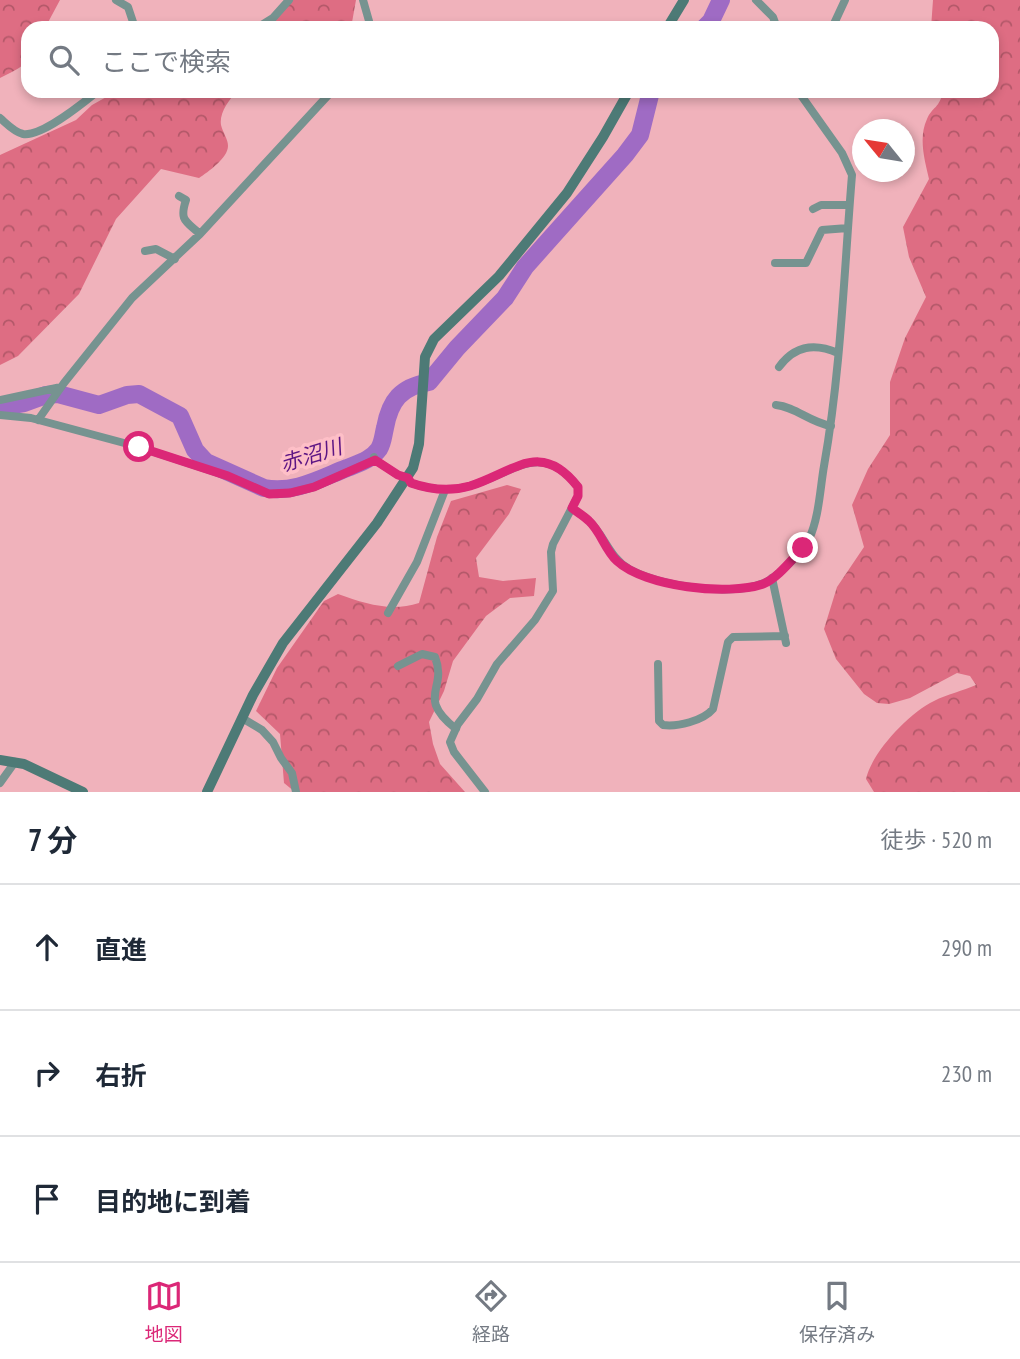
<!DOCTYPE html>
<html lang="ja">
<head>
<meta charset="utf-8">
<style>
	body { margin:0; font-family:"PT Sans Narrow","Noto Sans JP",sans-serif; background:#f2f2f3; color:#1f2937 }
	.compass { position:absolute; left:852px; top:119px; width:63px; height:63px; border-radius:50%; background:#fff; box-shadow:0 4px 10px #0003; rotate:300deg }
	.stop { position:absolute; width:21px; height:21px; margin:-16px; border:5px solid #db2777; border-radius:50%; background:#fff }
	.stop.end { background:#db2777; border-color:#fff; box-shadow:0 2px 7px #0008 }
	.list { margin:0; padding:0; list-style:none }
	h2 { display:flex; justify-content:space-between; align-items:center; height:91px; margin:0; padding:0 28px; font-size:30px }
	h2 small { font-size:23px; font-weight:400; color:#747a83 }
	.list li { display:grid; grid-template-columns:46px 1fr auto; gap:21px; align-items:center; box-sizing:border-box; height:126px; padding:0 28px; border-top:2px solid #e0e1e3 }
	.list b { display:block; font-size:26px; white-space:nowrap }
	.list em { font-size:23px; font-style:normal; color:#747a83 }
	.icon { flex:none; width:38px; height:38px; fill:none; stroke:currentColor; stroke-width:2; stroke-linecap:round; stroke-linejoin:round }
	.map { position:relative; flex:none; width:1020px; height:792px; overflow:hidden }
	.search { position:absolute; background:#fff; box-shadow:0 4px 10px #0003; left:21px; right:21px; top:21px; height:77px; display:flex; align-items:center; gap:18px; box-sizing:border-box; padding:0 24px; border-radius:21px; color:#747a83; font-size:26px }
	.sheet { height:469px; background:#fff }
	nav { display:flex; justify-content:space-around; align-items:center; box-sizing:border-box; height:98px; border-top:2px solid #e0e1e3; background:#fff; font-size:19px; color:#747a83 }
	nav a { display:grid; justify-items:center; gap:4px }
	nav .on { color:#db2777 }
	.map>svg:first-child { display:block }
	.forest { fill:url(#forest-crowns) }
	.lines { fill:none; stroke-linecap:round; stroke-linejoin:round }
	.river { stroke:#9f6bc4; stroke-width:18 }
	.street { stroke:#769390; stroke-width:8 }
	.secondary { stroke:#4d7a76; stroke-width:10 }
	.route { stroke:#db2777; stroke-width:9 }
	.labels { text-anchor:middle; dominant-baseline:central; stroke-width:7; stroke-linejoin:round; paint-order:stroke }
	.water-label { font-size:21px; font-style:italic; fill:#5d1584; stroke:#febfc7 }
</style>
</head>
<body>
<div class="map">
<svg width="1020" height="792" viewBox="0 0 1020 792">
	<defs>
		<pattern id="forest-crowns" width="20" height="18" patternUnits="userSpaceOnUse" patternTransform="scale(1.75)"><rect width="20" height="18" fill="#de6d83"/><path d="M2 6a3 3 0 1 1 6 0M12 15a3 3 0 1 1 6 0" fill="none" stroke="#b35869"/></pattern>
	</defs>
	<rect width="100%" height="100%" fill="#f0b2bb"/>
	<path class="forest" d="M 0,0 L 60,0 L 45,28 L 28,28 C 28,63 33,62 0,78 Z
		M 292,0 L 356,0 L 351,28 L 266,28 Z
		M 933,0 L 1020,0 L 1020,792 L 874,792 L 866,779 C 872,752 909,713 934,701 C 947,694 963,691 976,685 L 970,676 L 957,673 L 910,698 L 889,704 L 877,703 L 864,694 L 836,659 L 824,629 L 837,587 L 864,547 L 852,505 L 868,469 L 890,435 L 890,382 L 905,338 L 926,297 L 909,257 L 903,227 L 929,179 C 925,161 918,138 927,119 C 932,107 940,108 943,91 L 992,91 L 992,28 L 931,28 Z
		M 117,91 L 237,91 C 229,100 219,113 221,125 C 223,133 228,139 228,146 C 228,158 208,172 199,178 L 161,169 L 116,219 L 79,294 L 18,356 L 0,365 L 0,155 L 76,120 L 92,105 Z
		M 507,485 L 521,489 L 509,514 L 476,558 L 479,577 L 503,581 L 536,578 L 534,596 L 510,598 L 486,616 L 453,661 L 444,691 L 429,722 L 433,744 L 440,764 L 465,792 L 295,792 L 284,783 L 280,734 L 256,711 L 277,668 L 324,601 L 338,594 C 366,604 391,612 419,603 L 437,537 L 451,501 Z"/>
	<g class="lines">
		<path class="river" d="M 704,28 L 711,21 L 721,0
			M 0,407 L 24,403 L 46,395 L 58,394 L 99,405 L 127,395 L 139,394 L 180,416 L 195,450 L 206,462 L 264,488 C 294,494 321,478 347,468 C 359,463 371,460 379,449 C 383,442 383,436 385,428 C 390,400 401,387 429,382 L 457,348 L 505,298 L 525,267 L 549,240 L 625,155 L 640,135 L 651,91"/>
		<path class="street" d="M 116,0 L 128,7 L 135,28
			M 363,0 L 371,28
			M 756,0 L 773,17 L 777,28
			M 257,28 L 273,18 L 289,0
			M 832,28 L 845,0
			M 0,118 C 7,124 14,132 23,134 C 42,137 83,103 98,91
			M 179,196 L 186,200 C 179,221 186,221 200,234
			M 813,209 L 821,205 L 849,205
			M 145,251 L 156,249 L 175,259
			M 775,263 L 806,263 L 822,230 L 848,228
			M 779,367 C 795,345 815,343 838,353
			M 0,400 L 61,387
			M 776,405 C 796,407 809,422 831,426
			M 0,415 L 31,418 L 139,447 L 227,476 L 269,494 L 290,493 L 314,487 L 375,460
			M 38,420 L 64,383 L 132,298 L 200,234 L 332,91
			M 374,457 L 375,460 L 398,475 L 408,478 L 411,483 C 431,490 449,492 470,486 C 514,473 541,439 578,487 L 578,496 L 553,544 L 551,552 L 553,591 L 535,620 L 497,664 L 477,699 L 458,724 L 450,742 L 454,752 L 485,792
			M 572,508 C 577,512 584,516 589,521 C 605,536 609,557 629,569 C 660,586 731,597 764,583 C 777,578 803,551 809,539 C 819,518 820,489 824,466 C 841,370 844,272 852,175 L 842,153 L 798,91
			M 772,578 L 786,643
			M 388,613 L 417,562 L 445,490
			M 658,664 L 659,721 L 663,725 C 677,727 703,721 713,709 L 728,642 L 733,637 L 785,636
			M 398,666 L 422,654 L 435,657 C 448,690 415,696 456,729
			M 242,718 L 262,730 L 273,742 L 281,758 L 292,773 L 296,792
			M 0,783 L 15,762"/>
		<path class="secondary" d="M 667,28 L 684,0
			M 0,760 L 24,764 L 83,792
			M 207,792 L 253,695 L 283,643 L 377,523 L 413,468 L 419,444 L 425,357 L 434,339 L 499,276 L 567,193 L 603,137 L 629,91"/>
	</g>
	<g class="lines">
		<path class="route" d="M 139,447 L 228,476 L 269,494 L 290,493 L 314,487 L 375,460 L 398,475 L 408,478 L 411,483 C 431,490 449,492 470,486 C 514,472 541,439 578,487 L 578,496 L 572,508 C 577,512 584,516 589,521 C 601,532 605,550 617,561 C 645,587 728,596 763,584 C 778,578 792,559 803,548"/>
	</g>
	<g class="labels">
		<g class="water-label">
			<text transform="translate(311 455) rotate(-17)">赤沼川</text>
		</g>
	</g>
</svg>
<svg class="compass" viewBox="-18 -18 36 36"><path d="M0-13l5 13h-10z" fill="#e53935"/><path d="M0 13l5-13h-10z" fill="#747a83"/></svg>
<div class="stop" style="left:139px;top:447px"></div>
<div class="stop end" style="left:803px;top:548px"></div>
<div class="search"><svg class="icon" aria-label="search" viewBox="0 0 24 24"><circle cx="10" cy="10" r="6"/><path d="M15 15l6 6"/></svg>ここで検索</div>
</div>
<section class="sheet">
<h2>7 分<small>徒歩 · 520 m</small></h2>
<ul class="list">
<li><svg class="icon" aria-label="ahead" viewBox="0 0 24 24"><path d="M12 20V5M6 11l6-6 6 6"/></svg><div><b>直進</b></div><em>290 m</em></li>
<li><svg class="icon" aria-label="right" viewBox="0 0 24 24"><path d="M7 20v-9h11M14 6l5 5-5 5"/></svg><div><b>右折</b></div><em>230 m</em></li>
<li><svg class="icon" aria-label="arrive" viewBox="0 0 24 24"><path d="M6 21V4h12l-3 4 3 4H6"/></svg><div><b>目的地に到着</b></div></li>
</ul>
</section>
<nav>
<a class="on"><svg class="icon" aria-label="map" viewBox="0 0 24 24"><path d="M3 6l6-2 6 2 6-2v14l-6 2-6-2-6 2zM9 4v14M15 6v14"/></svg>地図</a>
<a><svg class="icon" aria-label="directions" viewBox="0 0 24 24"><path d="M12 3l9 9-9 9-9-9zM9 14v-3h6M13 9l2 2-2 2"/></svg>経路</a>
<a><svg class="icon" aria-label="saved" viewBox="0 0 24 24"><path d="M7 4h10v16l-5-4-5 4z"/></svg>保存済み</a>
</nav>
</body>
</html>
